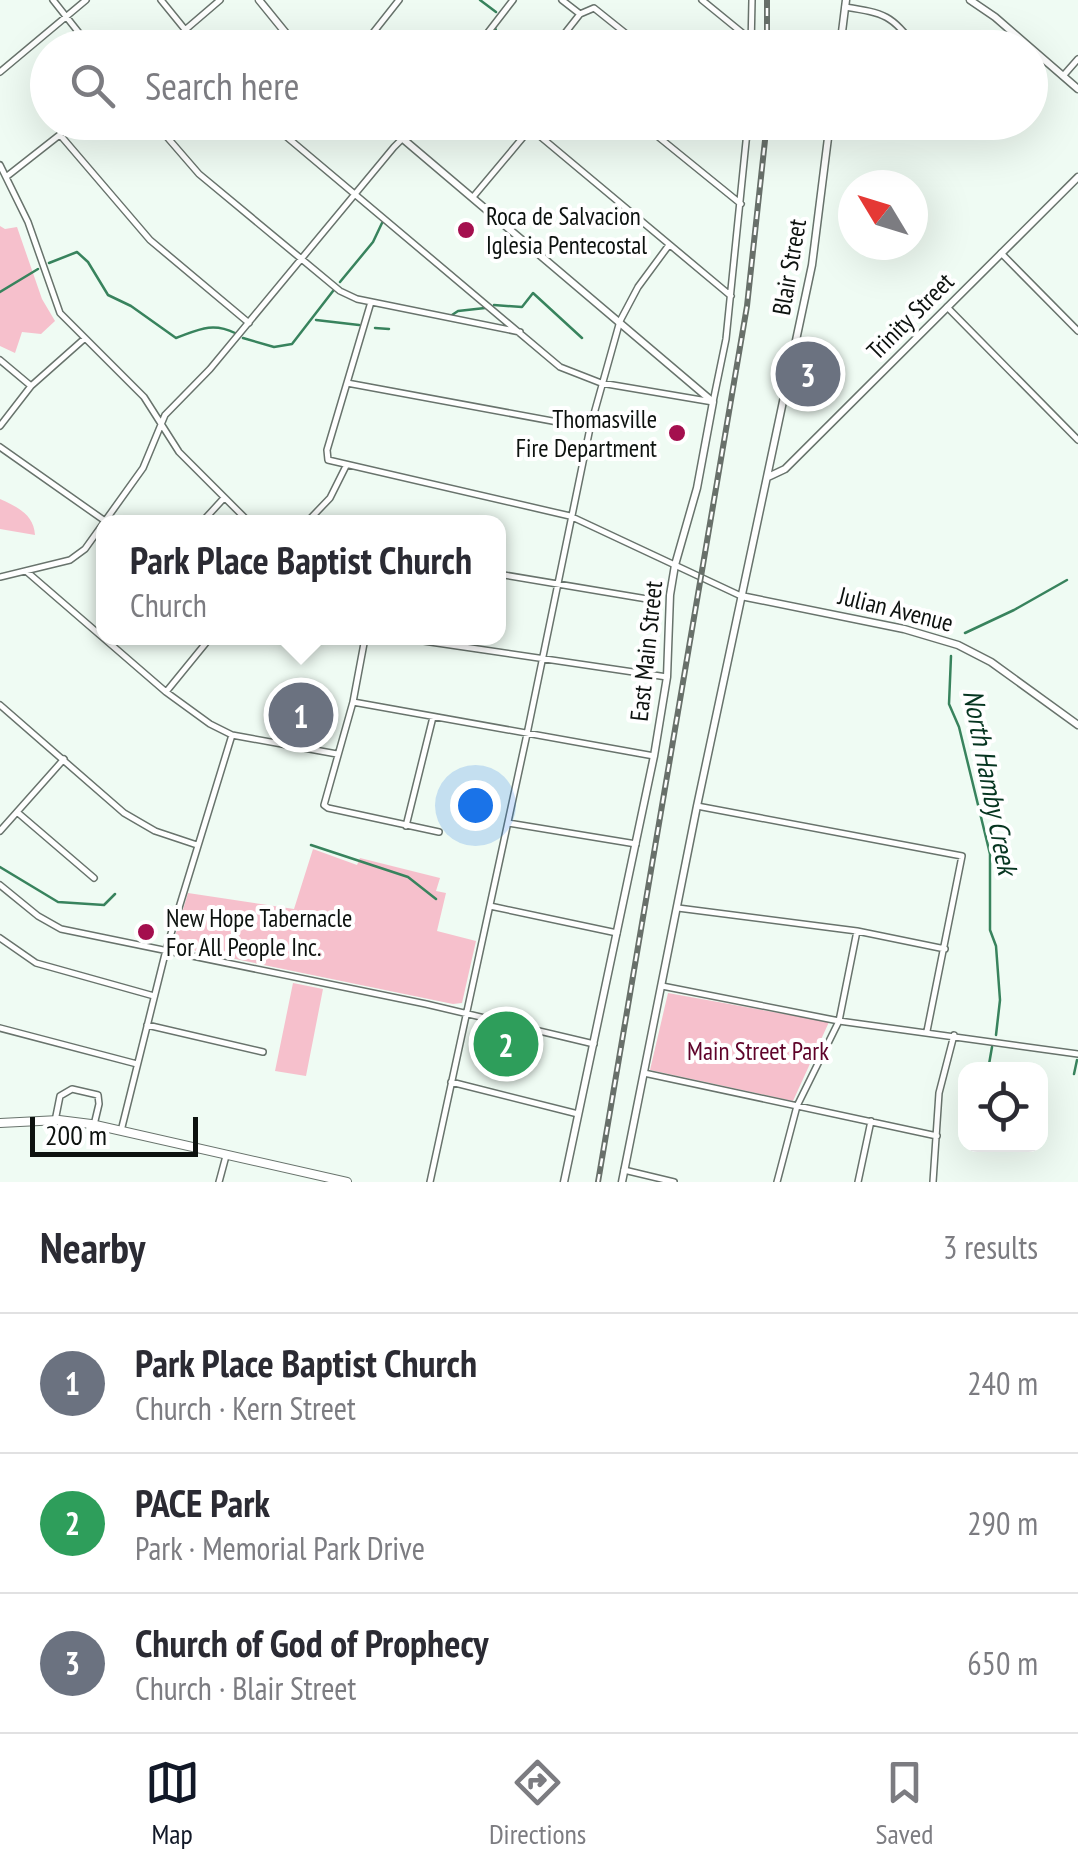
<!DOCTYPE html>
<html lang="en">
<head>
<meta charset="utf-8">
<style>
	body { margin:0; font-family:"PT Sans Narrow",sans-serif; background:#f7f7f7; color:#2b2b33 }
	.controls { position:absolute; right:30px; bottom:30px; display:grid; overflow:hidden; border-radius:20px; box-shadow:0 10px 40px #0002 }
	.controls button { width:90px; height:90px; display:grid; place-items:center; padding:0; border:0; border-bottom:2px solid #e1e1e2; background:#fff; color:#2b2b33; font:50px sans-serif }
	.compass { position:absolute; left:838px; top:170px; width:90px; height:90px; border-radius:50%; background:#fff; box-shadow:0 10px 40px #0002; rotate:308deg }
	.scale { position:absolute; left:30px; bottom:25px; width:168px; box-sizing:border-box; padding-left:10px; border:5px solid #0d120f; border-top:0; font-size:28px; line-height:35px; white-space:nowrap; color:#0d120f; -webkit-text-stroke:8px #fff; paint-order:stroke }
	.you { position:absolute; left:475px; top:805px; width:35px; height:35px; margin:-25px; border:8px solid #fff; border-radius:50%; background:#1a73e8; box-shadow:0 0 0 15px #1a73e833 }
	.badge { display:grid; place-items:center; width:65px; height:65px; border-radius:50%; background:#111827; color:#fff; font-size:32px; font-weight:700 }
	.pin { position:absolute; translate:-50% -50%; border:5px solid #fff; box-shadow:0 2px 10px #0006 }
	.popup { position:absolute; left:96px; top:515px; width:410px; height:130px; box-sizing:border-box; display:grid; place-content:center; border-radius:20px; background:#fff; filter:drop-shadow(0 2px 8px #0005); font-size:32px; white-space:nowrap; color:#7c7c81 }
	.popup b { font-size:38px; color:#2b2b33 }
	.popup::after { content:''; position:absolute; left:50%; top:100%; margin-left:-20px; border:20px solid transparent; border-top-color:#fff }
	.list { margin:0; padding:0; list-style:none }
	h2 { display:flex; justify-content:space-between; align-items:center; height:130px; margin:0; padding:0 40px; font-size:42px }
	h2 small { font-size:32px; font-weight:400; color:#7c7c81 }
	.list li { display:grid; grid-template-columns:65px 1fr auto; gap:30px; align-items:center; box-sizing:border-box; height:140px; padding:0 40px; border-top:2px solid #e1e1e2 }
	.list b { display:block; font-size:38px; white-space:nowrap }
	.list p { margin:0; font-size:32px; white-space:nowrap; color:#7c7c81 }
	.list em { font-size:32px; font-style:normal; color:#7c7c81 }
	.icon { flex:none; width:55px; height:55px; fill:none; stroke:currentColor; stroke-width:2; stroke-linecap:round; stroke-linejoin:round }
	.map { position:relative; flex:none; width:1078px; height:1182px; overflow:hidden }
	.search { position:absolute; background:#fff; box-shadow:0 10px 40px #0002; left:30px; right:30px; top:30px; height:110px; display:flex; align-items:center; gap:25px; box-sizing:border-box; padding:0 35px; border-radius:55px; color:#7c7c81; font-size:38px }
	.sheet { height:550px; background:#fff }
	nav { display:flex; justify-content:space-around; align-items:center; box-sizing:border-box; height:140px; border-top:2px solid #e1e1e2; background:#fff; font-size:28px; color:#7c7c81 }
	nav a { display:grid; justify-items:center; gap:5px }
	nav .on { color:#111827 }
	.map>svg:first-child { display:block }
	.green { fill:#f6c0cc }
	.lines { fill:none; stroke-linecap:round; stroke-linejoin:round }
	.stream { stroke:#38835d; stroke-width:2.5 }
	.street-casing { stroke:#68736c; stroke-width:8 }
	.secondary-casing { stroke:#68736c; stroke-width:9 }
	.primary-casing { stroke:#68736c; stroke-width:10 }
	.street { stroke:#fff; stroke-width:5 }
	.secondary { stroke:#fff; stroke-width:6 }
	.primary { stroke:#fff; stroke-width:8 }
	.rail-casing { stroke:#68706a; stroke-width:6 }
	.rail { stroke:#fff; stroke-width:2.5; stroke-dasharray:8; stroke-linecap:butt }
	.poi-dot { fill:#a40f4e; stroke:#fff; stroke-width:4 }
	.labels { text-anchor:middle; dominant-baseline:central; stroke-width:8; stroke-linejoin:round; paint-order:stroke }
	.poi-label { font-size:25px; fill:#0d120f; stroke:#fff; text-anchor:start }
	.street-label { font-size:25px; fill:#0d120f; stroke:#fff }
	.park-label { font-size:25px; fill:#5f032a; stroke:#fff }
	.water-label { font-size:28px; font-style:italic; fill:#063520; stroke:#fff }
</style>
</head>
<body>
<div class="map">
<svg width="1078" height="1182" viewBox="0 0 1078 1182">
	<rect width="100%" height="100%" fill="#effbf3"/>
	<path class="green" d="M 0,226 L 5,229 L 17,227 L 42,299 L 55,321 L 41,334 L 22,332 L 15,353 L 0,346 Z
		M 0,499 C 18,507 34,515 35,535 L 0,529 Z
		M 313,849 L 357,865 L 360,858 L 440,878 L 436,891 L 446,893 L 437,931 L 476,941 L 462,1003 L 453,1004 L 172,946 L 188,893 L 294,909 Z
		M 293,983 L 323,989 L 306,1076 L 275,1071 Z
		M 668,993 L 829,1022 L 793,1101 L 650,1070 Z
		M 502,1028 L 522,1033 L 514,1067 L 489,1061 L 495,1037 L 500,1037 Z"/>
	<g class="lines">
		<path class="stream" d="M 480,0 L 496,12
			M 495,28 L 503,48
			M 49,263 L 77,252 L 88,262 L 108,295 L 131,306 L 176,338 C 196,331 211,321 235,333
			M 340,282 L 373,242 L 382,223
			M 0,292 L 38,269
			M 494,305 L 522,307 L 533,293 L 582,338
			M 452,315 L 458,311 L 485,308
			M 316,320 L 359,325
			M 375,328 L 389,329
			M 243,338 L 274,347 L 292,344 L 333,291
			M 965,633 L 1014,610 L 1067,580
			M 951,656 L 949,704 L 959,727 L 990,854 L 990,930 L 996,946 L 1000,1000 L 996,1035
			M 311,845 L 408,877 L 436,899
			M 0,867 L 58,902 L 104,905 L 115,894
			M 988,1070 L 992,1047
			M 1074,1074 L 1077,1060"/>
		<defs>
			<path id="street" d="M 53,0 L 91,48
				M 161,0 L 200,48
				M 562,0 L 580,14
				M 702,0 L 751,40
				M 845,7 C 884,13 893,15 916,48
				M 164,48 L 220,0
				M 361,48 L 399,0
				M 476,48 L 513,0
				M 558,48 L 558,42 L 580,14 L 594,8 L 644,48
				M 751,48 L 752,0
				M 0,72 L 86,0
				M 1063,76 L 1078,59
				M 154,122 L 199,174 L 340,291 L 357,299 L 520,332
				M 269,122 L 560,367 L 601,383 L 713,402 L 726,339 L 748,122
				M 523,122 L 731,296
				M 640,122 L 741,204
				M 731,122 L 748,137
				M 61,136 L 150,240 L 249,323
				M 0,165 L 28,222 L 60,313 L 144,397 L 179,452 L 249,522
				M 6,177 L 76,122
				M 473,197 L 530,129
				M 1001,253 L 1078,331
				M 371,302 L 327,450 L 328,460 L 570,516 L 741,596
				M 947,307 L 1078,440
				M 0,360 L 31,386
				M 347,383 L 590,428
				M 0,426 L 31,386 L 84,339
				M 0,447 L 105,521
				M 202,522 L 224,498
				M 307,522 L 330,498 L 346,466
				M 26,571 L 166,692 L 210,724 L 232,735 L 337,754
				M 498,574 L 647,599
				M 0,577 L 70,560 L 85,549 L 143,468 L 165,415 L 210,369 L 394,147 L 419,122
				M 365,638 L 353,702 L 324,805 L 328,808 L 439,832
				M 403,638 L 667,677
				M 166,692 L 210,638
				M 353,702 L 654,756
				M 0,705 L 124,813 L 155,831 L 197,845
				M 697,806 L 962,856 L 927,1031
				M 17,812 L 94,878
				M 508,823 L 636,844
				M 406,826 L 433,717
				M 0,831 L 64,759
				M 0,885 L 38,916 L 61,929 L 426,1004 L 594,1044
				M 490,906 L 617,933
				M 678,908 L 857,931 L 945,949
				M 0,938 L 36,963 L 154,996
				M 662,986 L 839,1021 L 1078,1054
				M 147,1025 L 263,1052
				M 0,1028 L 137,1064
				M 644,1073 L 937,1136
				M 451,1082 L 578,1114
				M 55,1121 L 60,1096 L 72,1089 L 98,1095 L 99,1104 L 94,1125
				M 121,1131 L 166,950 L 232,735
				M 624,1170 L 674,1182
				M 219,1182 L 226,1156
				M 430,1182 L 527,734 L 590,428 L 620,321 L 638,287 L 669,245
				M 777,1182 L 797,1106 L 839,1021 L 857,931
				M 858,1182 L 871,1121
				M 933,1182 L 939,1093 L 954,1035"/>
			<path id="secondary" d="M 259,0 L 298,48
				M 970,0 L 995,17 L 1078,89
				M 840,48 L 846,0
				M 383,122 L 713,402 L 697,488 L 675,565 L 670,595 L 667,677 L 654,756 L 564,1182
				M 768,477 L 785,469 L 1078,177
				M 741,596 L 904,629 L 958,645 L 991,662 L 1078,725
				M 622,1182 L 697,806 L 812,265 L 830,122"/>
			<path id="primary" d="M 0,1123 L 59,1120 L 91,1124 L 347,1182"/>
		</defs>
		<use href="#street" class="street-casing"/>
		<use href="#secondary" class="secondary-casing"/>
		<use href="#primary" class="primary-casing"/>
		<use href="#street" class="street"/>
		<use href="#secondary" class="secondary"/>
		<use href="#primary" class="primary"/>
		<defs>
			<path id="rail" d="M 767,48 L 767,0
				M 598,1182 L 747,306 L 767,122"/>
		</defs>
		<use href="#rail" class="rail-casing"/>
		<use href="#rail" class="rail"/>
	</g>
	<g class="poi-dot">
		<circle cx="466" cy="230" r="10"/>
		<circle cx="677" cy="433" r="10"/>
		<circle cx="146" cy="932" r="10"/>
	</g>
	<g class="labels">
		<g class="poi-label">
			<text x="486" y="216">Roca de Salvacion<tspan x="486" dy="29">Iglesia Pentecostal</tspan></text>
			<text x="657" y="419" text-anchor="end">Thomasville<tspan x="657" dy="29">Fire Department</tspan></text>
			<text x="166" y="918">New Hope Tabernacle<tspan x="166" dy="29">For All People Inc.</tspan></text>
		</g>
		<g class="street-label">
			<text transform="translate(789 267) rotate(-80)">Blair Street</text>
			<text transform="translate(910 316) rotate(-45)">Trinity Street</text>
			<text transform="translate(896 609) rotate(14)">Julian Avenue</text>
			<text transform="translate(646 651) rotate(-84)">East Main Street</text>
		</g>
		<g class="park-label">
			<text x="758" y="1051">Main Street Park</text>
		</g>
		<g class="water-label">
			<text transform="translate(991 782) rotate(79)">North Hamby Creek</text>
		</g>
	</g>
</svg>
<div class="controls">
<button><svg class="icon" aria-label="locate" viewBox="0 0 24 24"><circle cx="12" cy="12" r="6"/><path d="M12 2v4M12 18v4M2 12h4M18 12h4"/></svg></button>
</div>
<svg class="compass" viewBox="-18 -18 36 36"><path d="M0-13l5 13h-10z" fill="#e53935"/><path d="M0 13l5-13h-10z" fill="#7c7c81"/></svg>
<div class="scale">200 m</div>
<div class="you"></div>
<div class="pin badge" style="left:301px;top:715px;background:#6b7280">1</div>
<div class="popup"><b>Park Place Baptist Church</b>Church</div>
<div class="pin badge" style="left:506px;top:1044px;background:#2e9e5b">2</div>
<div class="pin badge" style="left:808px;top:374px;background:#6b7280">3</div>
<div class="search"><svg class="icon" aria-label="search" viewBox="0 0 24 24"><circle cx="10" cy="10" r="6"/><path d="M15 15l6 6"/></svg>Search here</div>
</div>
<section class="sheet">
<h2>Nearby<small>3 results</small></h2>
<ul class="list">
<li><span class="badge" style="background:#6b7280">1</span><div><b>Park Place Baptist Church</b><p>Church · Kern Street</p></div><em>240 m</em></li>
<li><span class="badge" style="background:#2e9e5b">2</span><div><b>PACE Park</b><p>Park · Memorial Park Drive</p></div><em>290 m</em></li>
<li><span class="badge" style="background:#6b7280">3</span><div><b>Church of God of Prophecy</b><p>Church · Blair Street</p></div><em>650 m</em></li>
</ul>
</section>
<nav>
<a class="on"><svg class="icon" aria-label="map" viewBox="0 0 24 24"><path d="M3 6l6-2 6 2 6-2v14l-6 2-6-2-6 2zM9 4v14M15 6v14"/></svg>Map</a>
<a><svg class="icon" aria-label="directions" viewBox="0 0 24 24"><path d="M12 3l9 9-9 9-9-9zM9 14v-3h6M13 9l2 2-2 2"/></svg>Directions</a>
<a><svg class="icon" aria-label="saved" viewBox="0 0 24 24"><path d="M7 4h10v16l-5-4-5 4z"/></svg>Saved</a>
</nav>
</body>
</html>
